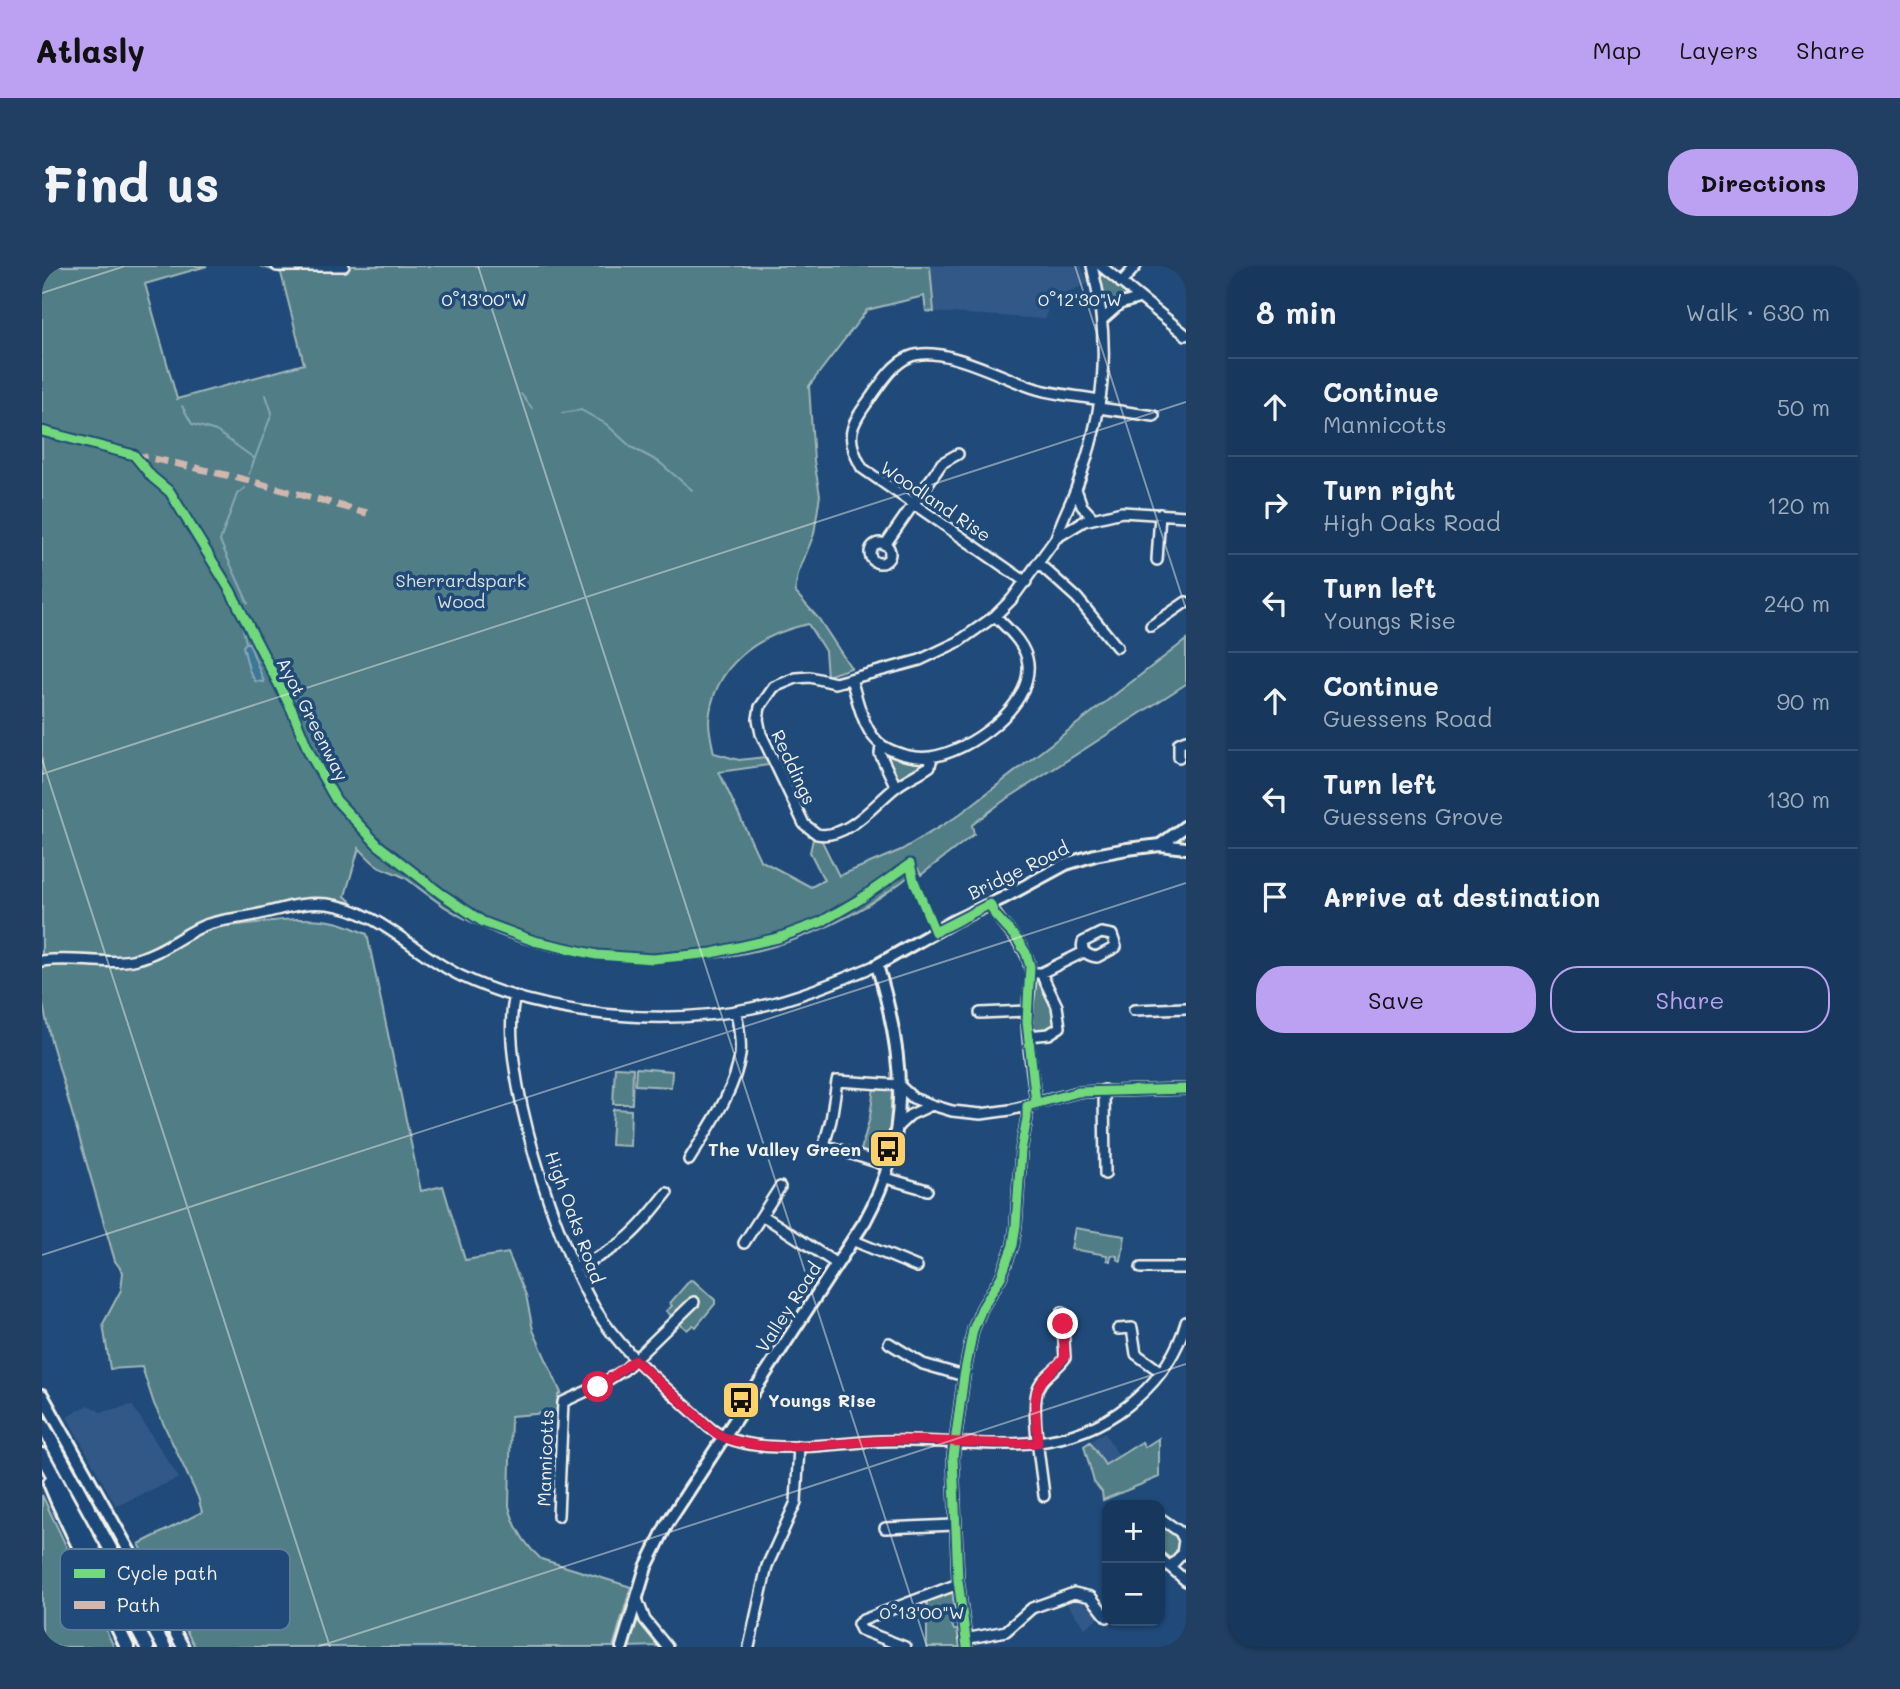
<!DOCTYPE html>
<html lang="en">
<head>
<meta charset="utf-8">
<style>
	body { margin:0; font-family:Mali,sans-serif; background:#203f62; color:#f1f3f6 }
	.controls { position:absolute; right:21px; bottom:21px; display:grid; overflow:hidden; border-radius:14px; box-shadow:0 2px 5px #0004 }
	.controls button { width:63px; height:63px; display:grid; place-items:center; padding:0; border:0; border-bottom:2px solid #365272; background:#17385c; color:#f1f3f6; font:35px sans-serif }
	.stop { position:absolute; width:21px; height:21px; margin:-16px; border:5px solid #e11d48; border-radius:50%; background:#fff }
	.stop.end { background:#e11d48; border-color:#fff; box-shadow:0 2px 7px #0008 }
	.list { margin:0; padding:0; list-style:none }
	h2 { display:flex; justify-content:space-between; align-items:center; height:91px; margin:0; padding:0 28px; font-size:30px }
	h2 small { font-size:23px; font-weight:400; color:#9eacbb }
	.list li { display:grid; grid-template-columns:46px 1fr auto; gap:21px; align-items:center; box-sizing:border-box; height:98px; padding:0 28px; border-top:2px solid #365272 }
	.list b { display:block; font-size:26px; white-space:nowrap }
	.list p { margin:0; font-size:23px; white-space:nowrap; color:#9eacbb }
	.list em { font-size:23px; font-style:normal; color:#9eacbb }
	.actions { display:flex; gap:14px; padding:21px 28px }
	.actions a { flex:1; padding:16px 0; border:2px solid #bca0f2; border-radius:28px; text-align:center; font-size:24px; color:#bca0f2 }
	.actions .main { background:#bca0f2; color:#111 }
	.icon { flex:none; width:38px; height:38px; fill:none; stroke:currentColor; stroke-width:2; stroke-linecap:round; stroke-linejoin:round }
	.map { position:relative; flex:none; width:1144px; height:1381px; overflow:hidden; border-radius:28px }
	header { display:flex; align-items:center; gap:42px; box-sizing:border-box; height:98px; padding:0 35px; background:#bca0f2; color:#111 }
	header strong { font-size:33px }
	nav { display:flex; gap:38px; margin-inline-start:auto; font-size:24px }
	.intro { display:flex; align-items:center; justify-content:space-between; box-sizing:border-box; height:168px; padding:0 42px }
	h1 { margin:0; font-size:49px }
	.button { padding:18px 32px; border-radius:28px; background:#bca0f2; color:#111; font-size:24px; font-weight:700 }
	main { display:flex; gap:42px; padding:0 42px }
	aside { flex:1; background:#17385c; border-radius:28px; box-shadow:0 2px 5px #0004 }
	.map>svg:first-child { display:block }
	.built { fill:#325887 }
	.green { fill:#517d86; stroke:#a2b7b7; stroke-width:2 }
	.water { fill:#3e7798; stroke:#87a8b8; stroke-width:2 }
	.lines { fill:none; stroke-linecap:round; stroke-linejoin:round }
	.stream { stroke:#87a8b8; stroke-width:2 }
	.minor-casing { stroke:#f4f1e8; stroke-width:14 }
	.major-casing { stroke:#f4f1e8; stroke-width:16 }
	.highway-casing { stroke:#f4f1e8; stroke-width:18 }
	.minor { stroke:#1f4a7a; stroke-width:9 }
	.major { stroke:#1f4a7a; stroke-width:10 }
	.highway { stroke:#1f4a7a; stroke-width:12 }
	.quiet { stroke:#d1b7ad; stroke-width:7; stroke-dasharray:14 7; stroke-linecap:butt }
	.cycleway-casing { stroke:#1f4a7a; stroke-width:13 }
	.cycleway { stroke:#71d979; stroke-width:9 }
	.route { stroke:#e11d48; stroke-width:9 }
	.ticks { fill:none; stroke:#f4f1e8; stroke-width:2; stroke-opacity:0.45 }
	.labels { text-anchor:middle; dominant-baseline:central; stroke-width:7; stroke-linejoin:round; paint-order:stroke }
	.street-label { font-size:18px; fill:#f4f1e8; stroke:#1f4a7a }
	.park-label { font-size:18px; fill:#dce0d9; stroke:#1f4a7a }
	.poi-label { font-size:18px; font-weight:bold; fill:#f4f1e8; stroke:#1f4a7a; text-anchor:end }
	.key { fill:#1f4a7a; stroke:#5f7c9b; stroke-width:2 }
	.key-label { font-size:19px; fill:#f4f1e8 }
	.ticks-label { font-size:18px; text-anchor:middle; fill:#f4f1e8; stroke:#1f4a7a; stroke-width:7; stroke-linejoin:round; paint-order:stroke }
</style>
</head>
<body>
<header>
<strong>Atlasly</strong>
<nav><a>Map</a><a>Layers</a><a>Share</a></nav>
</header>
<div class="intro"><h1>Find us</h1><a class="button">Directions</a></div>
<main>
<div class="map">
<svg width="1144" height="1381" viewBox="0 0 1144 1381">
	<rect width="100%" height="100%" fill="#1f4a7a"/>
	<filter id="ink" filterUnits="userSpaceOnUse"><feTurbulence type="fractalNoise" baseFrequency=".0143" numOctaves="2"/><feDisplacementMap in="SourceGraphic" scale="14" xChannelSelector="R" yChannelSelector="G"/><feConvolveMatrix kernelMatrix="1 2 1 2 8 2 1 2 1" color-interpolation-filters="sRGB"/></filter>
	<g filter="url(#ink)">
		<path class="built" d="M 888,0 L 1039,0 L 1047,18 L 1007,32 L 1004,53 L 892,46 Z
			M 46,1139 L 59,1146 L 90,1139 L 137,1212 L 74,1240 L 25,1151 Z
			M 1062,1166 L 1077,1190 L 1063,1199 L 1048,1176 Z
			M 1036,1329 L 1045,1340 L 1050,1337 L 1059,1350 L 1043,1362 L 1024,1337 Z"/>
		<path class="green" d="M 0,0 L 165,0 L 103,18 L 135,133 L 262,98 L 239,7 L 218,0 L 888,0 L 892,46 L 884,45 L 882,30 L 825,44 L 767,120 L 772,195 L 778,229 L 772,268 L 756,308 L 753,326 L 777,353 L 809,402 L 785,410 L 783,385 L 766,358 C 716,369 671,399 667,455 C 667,466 670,477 672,487 L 697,494 L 723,491 L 727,499 L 677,506 L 718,594 L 769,621 L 782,614 L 768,586 L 771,573 L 780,575 L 797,610 L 859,584 L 914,551 L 1144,374 L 1144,418 L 960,536 L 930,559 L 932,568 L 879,609 L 876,603 C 786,678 684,704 569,693 C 530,690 491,683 455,668 C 431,658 407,645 386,629 C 379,624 372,618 365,613 C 356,607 345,605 336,600 C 329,596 323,588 317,582 L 303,630 L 311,638 L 310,640 L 303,638 L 177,653 L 182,660 C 219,658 256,648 293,656 C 304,658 314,664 325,668 L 379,925 L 401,920 L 423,994 L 466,987 L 484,1029 L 491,1064 L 519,1127 L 516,1129 L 517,1146 L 469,1150 L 467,1240 C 472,1261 482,1278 499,1293 L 589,1321 L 571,1381 L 153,1381 L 97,1278 L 160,1246 L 156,1231 L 112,1138 L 100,1101 L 68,1103 L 61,1058 L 79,1024 L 81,1006 L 73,995 L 8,771 L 0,734 Z
			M 1056,6 L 1060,6 L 1086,26 L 1086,31 L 1065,42 L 1055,9 Z
			M 843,484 L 887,496 L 856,516 L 841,487 Z
			M 997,710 L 1017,753 L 1012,765 L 992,767 L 989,765 L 988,733 L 991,711 Z
			M 573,801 L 591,802 L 590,838 L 571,838 Z
			M 594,802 L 630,805 L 629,821 L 593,819 Z
			M 832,821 L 850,821 L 848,866 L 841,896 L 818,888 L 828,851 Z
			M 571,843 L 589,844 L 588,880 L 569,879 Z
			M 1033,962 L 1083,970 L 1079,995 L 1075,993 L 1075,990 L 1069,989 L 1068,995 L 1065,994 L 1065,989 L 1029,983 Z
			M 648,1014 L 652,1015 L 673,1034 L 673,1038 L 654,1061 L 651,1059 L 645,1064 L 637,1057 L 649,1042 L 657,1040 L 656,1032 L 648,1031 L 646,1038 L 632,1052 L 624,1045 L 630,1040 L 628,1037 Z
			M 1117,1172 L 1117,1211 L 1061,1234 L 1060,1226 L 1052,1216 L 1042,1180 L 1048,1176 L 1063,1199 L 1100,1176 L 1103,1181 Z
			M 0,1229 L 72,1381 L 0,1381 Z
			M 1118,1254 L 1136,1268 L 1141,1278 L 1132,1293 L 1127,1295 L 1118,1289 Z
			M 910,1322 L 914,1358 L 910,1359 L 912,1364 L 915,1364 L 918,1381 L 885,1381 L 885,1332 Z
			M 595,1347 L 618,1378 L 616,1380 L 585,1381 Z"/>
		<path class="water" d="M 204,377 L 207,377 L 222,416 L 213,415 L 207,404 L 201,380 Z"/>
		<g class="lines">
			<path class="stream" d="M 479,128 L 490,142
				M 140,140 L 150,158 L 174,165 L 212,192
				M 520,147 L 539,144 L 564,158 L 589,181 L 617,196 L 650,224
				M 207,208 L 230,147 L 224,129
				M 203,222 L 195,228 L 178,275 L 206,337
				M 199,353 L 204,377"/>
			<defs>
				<path id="minor" d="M 235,0 L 302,0
					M 1059,0 L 1144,69
					M 1079,17 L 1094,0
					M 1061,53 L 1078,38 L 1098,32
					M 1057,142 L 1112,150
					M 1034,223 L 1040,240 L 1051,252
					M 1014,272 C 1019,255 1028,239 1034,223 C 1063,146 1070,79 1050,0
					M828 287a10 10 0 1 1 20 0a10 10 0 1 1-20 0Z
					M 843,279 L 900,197 L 916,188
					M 1115,294 L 1118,248
					M 996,297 L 1035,332 L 1075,381
					M 984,316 L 820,202 C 803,172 807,161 827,134 C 838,119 849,99 867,91 C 900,77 961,113 995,123 C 1015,129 1037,130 1058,134
					M 1109,360 L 1144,336
					M 809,413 C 816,434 821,467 841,480 C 854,488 873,493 888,491 C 927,486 990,441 986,398 C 984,378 966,363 953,350
					M 839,479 L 838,488 L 854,521
					M 890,491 L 888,500 C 877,508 864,513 854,521 C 833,537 806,574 775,568 L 762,558 L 719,468 L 716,453 L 718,441 L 732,421 L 754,412 L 768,411 L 793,417 L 878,394 L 916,376 L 953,350 L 970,333 L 1014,272 L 1042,255 L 1080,246 L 1144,250
					M 1137,491 L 1137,477 L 1144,474
					M 948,638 C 956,658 977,670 985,691 C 993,710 984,735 985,756 C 986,783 991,810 994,837
					M 1059,667 L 1070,669 L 1074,681 L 1055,691 C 1047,690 1038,686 1041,676 Z
					M 0,695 C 31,690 65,700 95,693 C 119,687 138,670 161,660 C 178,653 195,653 213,649 C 238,644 259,635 285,638 C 337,644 374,689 419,710 C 503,750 620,761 710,742 C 753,733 794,716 835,699
					M 993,707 L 999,707 L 1042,686
					M 473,730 C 454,796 517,985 554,1044 C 577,1082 611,1110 644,1140 C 656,1150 666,1164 681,1170 C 722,1190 793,1177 838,1175 C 932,1171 1019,1201 1096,1131 C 1118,1112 1136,1085 1144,1056
					M 1092,744 L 1144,742
					M 938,747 L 985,745
					M 986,770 L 1007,768 L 1018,761 L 1015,740 L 999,707
					M 1062,824 L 1063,908
					M 890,839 L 910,845 L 939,848 L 968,844 L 1036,826 L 1144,823
					M 647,894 C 666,862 693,826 698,789 C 700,774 696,759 694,745
					M 847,900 L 782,879 L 789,854 L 795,815 L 857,819 L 871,832 L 890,839 L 868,849 L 855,861
					M 844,912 L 885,924
					M 720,949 L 795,998
					M 810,974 L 875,1001
					M 702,977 L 738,921
					M 532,1002 C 581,982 593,967 625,927
					M 1099,1002 L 1144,1002
					M 1076,1063 L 1090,1062 L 1094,1088 L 1119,1106
					M 847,1077 L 881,1098 L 922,1110
					M 1002,1230 C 1000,1205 987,1140 997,1120 C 1003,1108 1016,1103 1023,1092 L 1020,1046
					M 516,1250 L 521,1136 L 556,1120 L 582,1104 L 652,1036
					M 1118,1252 L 1138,1266 L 1142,1274 L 1140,1288 L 1128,1301
					M 843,1262 L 912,1259
					M 1118,1292 L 1144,1315
					M 595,1333 L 603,1354 L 625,1381
					M 923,1373 L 964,1365 L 990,1342 L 1032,1327 L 1049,1331 L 1065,1351
					M 707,1381 L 725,1300 L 754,1236 L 757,1180
					M 863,1381 L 819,1364 L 816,1358 L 821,1354 L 916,1318
					M 925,1381 L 916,1314 L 911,1191 L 922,1110 L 931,1064 L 940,1042 L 959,1011 L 971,979 L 974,959 L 979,885 L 985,852 L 985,840"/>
				<path id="major" d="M 1118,579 L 1144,560
					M 0,1129 L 141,1381
					M 580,1381 L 604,1301 L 625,1258 L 823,955 C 870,869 863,791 835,699 L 912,655 L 961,632 L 1024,598 L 1053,589 L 1085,583 L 1118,579 L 1144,582"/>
				<path id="highway" d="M 0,1158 L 122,1381
					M 0,1189 L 105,1381
					M 8,1217 L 16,1236 L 85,1381"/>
			</defs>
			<use href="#minor" class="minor-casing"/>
			<use href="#major" class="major-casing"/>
			<use href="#highway" class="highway-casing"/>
			<use href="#minor" class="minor"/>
			<use href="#major" class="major"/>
			<use href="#highway" class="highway"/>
			<path class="quiet" d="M 91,189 C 170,203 248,226 325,247"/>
			<defs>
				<path id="cycleway" d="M 0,165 L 92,189 L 110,211 L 128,226 L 188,324 L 250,444 L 267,486 L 294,534 L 336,579 L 398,627 L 441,656 L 492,675 L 555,689 L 611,693 L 670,687 L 736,672 L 779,656 L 817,634 L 868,598 L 872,615 L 893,666 L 948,638 L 953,649 L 975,673 L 984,687 L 988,700 L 985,756 L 994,837
					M 925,1381 L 916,1314 L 911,1191 L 922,1110 L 931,1064 L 940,1042 L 959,1011 L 971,979 L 974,959 L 979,885 L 985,852 L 985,840 L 1036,826 L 1144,823"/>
			</defs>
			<use href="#cycleway" class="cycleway-casing"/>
			<use href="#cycleway" class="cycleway"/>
		</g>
	</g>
	<g class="lines" filter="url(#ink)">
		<path class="route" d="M 556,1121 L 593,1094 L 675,1168 C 726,1193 801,1174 856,1174 C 903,1174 950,1179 996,1177 L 993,1138 L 995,1125 L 1000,1115 L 1023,1091 L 1021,1058"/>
	</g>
	<path class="ticks" d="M 436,0 L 885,1381M 1033,0 L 1144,343M 0,27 L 83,0M 0,493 L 288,1381M 0,508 L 1144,136M 0,989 L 1144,617M 275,1381 L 1144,1098"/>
	<defs>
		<symbol id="bus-square" viewBox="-11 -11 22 22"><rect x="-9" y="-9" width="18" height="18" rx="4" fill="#ffd166" stroke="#1f4a7a"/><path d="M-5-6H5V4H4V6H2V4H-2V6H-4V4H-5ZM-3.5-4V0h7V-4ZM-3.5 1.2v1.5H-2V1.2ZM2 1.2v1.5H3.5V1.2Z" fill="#111"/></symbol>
	</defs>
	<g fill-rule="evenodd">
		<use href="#bus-square" x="824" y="861" width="44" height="44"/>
		<use href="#bus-square" x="677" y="1112" width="44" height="44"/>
	</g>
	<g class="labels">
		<g class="street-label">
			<text transform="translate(894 235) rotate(34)">Woodland Rise</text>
			<text transform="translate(271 453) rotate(63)">Ayot Greenway</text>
			<text transform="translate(752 501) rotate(65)">Reddings</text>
			<text transform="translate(976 604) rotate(-26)">Bridge Road</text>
			<text transform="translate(533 951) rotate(70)">High Oaks Road</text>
			<text transform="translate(746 1041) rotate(-57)">Valley Road</text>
			<text transform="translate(503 1192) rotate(-88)">Mannicotts</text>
		</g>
		<g class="park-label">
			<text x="419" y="314">Sherrardspark<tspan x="419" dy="21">Wood</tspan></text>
		</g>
		<g class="poi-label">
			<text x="819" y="883">The Valley Green</text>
			<text x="726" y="1134" text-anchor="start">Youngs Rise</text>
		</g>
	</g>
	<rect x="18" y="1283" width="230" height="81" rx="10" class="key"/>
	<rect x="32" y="1303" width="31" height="9" fill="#71d979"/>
	<rect x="32" y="1335" width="31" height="8" fill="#d1b7ad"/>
	<g class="key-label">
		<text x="75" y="1314">Cycle path</text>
		<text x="75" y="1346">Path</text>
	</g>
	<g class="ticks-label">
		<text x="442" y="40">0°13'00"W</text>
		<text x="1038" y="40">0°12'30"W</text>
		<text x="880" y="1353">0°13'00"W</text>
	</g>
</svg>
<div class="controls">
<button>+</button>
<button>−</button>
</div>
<div class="stop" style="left:556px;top:1121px"></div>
<div class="stop end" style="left:1021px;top:1058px"></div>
</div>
<aside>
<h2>8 min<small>Walk · 630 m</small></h2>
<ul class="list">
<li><svg class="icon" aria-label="ahead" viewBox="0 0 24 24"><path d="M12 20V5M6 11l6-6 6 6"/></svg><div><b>Continue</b><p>Mannicotts</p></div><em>50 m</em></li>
<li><svg class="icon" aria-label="right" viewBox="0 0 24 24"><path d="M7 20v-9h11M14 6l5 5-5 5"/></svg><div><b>Turn right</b><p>High Oaks Road</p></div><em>120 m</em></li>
<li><svg class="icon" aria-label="left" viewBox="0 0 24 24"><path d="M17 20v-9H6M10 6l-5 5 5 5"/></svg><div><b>Turn left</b><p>Youngs Rise</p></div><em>240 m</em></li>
<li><svg class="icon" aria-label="ahead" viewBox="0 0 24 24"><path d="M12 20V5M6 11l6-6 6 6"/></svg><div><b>Continue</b><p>Guessens Road</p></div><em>90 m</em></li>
<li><svg class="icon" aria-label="left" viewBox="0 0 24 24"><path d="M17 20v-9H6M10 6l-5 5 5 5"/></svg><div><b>Turn left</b><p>Guessens Grove</p></div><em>130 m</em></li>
<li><svg class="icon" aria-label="arrive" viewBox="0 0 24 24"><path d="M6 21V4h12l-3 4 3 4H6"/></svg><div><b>Arrive at destination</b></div></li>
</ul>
<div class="actions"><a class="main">Save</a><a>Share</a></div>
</aside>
</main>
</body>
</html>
